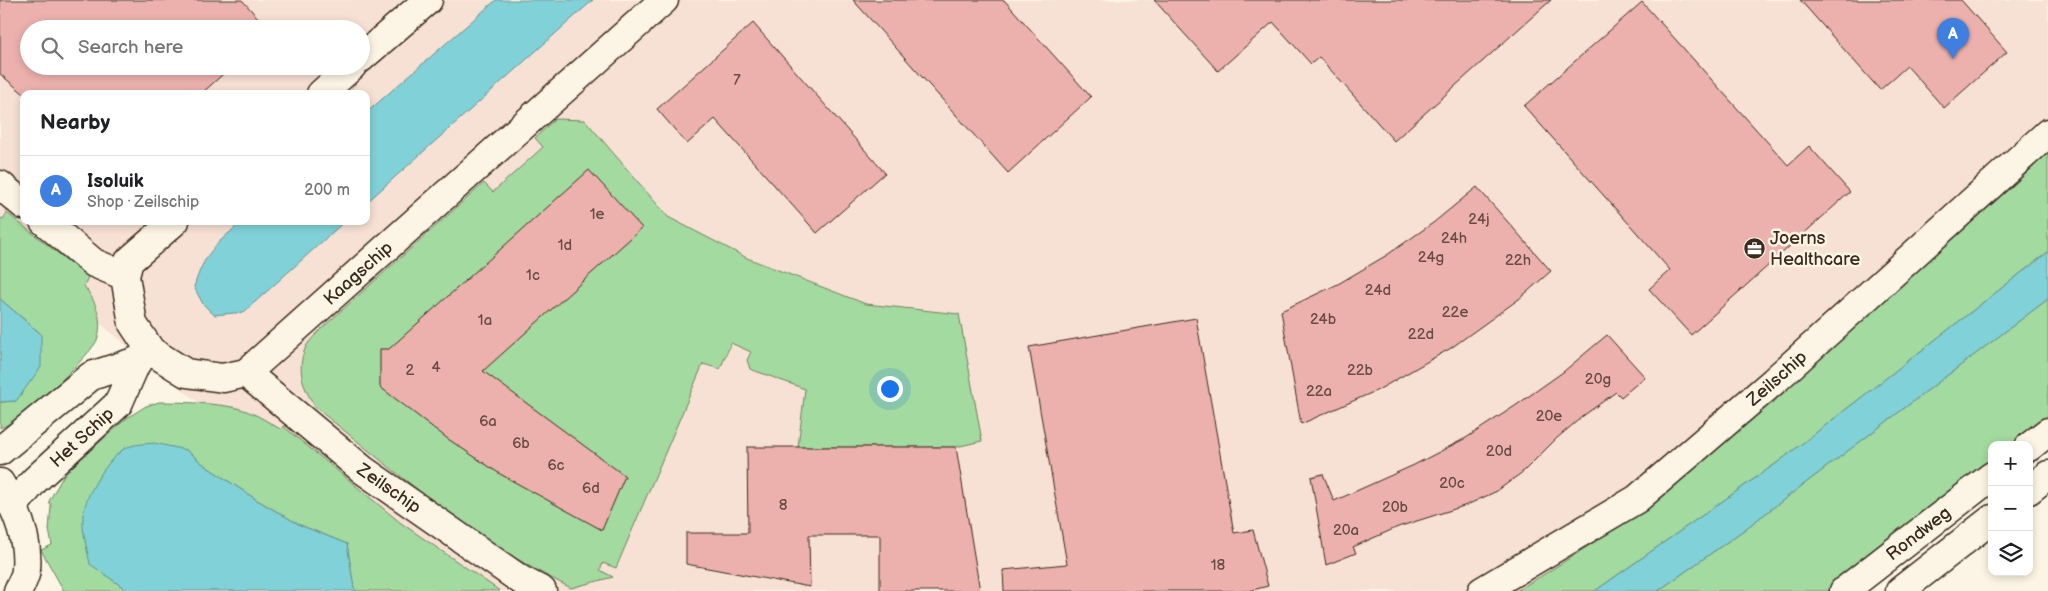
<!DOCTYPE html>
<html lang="en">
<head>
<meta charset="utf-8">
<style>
	body { margin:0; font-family:"Balsamiq Sans",sans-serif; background:#f6f6f6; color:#202124 }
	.controls { position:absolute; right:15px; bottom:15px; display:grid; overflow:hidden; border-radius:10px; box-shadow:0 2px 8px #0003 }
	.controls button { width:45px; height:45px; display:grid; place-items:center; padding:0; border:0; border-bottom:1px solid #e0e0e0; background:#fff; color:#202124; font:25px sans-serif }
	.you { position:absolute; left:889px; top:388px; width:18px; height:18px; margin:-12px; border:4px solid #fff; border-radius:50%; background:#1a73e8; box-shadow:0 0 0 8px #1a73e833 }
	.badge { display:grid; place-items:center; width:32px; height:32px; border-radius:50%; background:#0f766e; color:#fff; font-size:16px; font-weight:700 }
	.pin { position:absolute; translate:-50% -41px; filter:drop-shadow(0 1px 2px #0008) }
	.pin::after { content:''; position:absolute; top:26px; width:18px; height:15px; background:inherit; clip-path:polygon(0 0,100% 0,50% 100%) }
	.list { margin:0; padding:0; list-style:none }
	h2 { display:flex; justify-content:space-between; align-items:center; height:65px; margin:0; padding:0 20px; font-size:21px }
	h2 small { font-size:16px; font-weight:400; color:#757577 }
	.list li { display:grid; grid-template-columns:32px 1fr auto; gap:15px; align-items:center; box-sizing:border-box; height:70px; padding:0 20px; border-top:1px solid #e0e0e0 }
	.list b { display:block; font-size:19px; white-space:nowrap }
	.list p { margin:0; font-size:16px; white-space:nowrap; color:#757577 }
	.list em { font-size:16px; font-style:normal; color:#757577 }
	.icon { flex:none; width:28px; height:28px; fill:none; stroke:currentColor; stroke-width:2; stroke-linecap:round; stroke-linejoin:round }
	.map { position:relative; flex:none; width:2048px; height:591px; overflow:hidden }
	.search { position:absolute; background:#fff; box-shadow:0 2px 8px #0003; left:20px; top:20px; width:350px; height:55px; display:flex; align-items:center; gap:12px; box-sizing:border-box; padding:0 18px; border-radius:28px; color:#757577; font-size:19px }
	.panel { position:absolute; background:#fff; box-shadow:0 2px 8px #0003; left:20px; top:90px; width:350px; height:135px; border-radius:10px }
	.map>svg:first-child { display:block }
	.built { fill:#f7e1d4; fill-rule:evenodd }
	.green { fill:#a3da9f; stroke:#6f825e }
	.water { fill:#81d2d8; stroke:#658f8e }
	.building { fill:#ecb1ad; stroke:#3b2a1e }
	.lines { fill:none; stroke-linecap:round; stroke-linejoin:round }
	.minor-casing { stroke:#3b2a1e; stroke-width:31 }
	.secondary-casing { stroke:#3b2a1e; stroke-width:31 }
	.minor { stroke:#fcf5e5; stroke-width:28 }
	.secondary { stroke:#fcf5e5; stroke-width:28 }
	.labels { text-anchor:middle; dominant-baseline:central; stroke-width:5; stroke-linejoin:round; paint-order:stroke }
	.number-label { font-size:15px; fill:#674c42 }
	.poi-label { font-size:18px; fill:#3b2a1e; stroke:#fcf5e5; text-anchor:start }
	.street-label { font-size:18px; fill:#3b2a1e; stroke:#fcf5e5 }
</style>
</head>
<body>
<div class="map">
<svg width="2048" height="591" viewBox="0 0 2048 591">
	<rect width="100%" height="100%" fill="#fcf5e5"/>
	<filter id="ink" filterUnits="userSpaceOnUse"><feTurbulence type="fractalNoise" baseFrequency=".02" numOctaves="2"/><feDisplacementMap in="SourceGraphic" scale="10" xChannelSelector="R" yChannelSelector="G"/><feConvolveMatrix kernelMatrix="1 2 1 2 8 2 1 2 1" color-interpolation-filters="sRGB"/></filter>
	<g filter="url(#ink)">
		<path class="built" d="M 0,0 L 2048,0 L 2048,251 L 1559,591 L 469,591 L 246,441 L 0,243 ZM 29,29 L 361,29 L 361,66 L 29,66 ZM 24,94 L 366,94 L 366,221 L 24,221 Z"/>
		<path class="green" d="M 555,119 L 585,120 L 668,217 L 747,258 L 866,304 L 959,314 L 982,441 L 956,447 L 798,447 L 805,389 L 750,369 L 747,360 L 751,352 L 731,343 L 720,369 L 703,364 L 616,568 L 603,563 L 600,570 L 613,577 L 571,588 C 555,580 539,572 524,563 C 449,520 383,461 316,408 C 304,390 296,370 305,349 C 308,341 317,334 322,328 L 484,183 L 493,192 L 543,147 L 535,138 Z
			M 2048,153 L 2048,252 L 1781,460 L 1595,591 L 1516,591 C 1580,554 1639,512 1697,466 Z
			M 7,213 L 88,277 L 84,286 C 96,301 104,321 97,340 C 93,352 30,412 18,420 C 12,423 6,425 0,428 L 0,402 L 16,401 L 41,334 L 0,299 L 0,218 L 3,219 Z
			M 2048,299 L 2048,424 L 2022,445 L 1992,445 L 1992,469 L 1833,591 L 1658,591 L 1741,532 Z
			M 159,402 C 183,402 214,403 237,408 C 253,412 267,421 280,429 L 283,426 L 401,523 L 500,591 L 357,591 L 354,589 L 347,544 L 300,525 L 257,500 L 207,467 L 186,450 L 125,448 L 113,459 L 97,480 L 90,563 L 128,591 L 64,591 L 41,550 L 52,545 L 49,530 L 51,506 L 49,501 L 65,473 L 127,418 L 146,406 Z"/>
		<path class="water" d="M 496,0 L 593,0 L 366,203 L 366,113 Z
			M 243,221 L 345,221 L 244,312 L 214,315 L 203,304 L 194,287 C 204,253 217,243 243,221 Z
			M 2048,252 L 2048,299 L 1741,532 L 1658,591 L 1595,591 L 1781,460 Z
			M 0,299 L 41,334 L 41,367 L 16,401 L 0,402 Z
			M 154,443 L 186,450 L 207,467 L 257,500 L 300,525 L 347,544 L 354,588 L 357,591 L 128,591 L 90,564 C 87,547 80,527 84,510 C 88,491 108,459 124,449 C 131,444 145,444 154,443 Z"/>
		<path class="building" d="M 0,0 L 242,0 L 268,29 L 29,29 L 29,66 L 232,66 L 201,94 L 24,94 L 0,74 Z
			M 853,0 L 1004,0 L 1091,97 L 1008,173 Z
			M 1154,0 L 1551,0 L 1394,141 L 1319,57 L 1311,64 L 1273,22 L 1218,71 Z
			M 1800,0 L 1961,0 L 2007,52 L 1944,108 L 1907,66 L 1880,90 Z
			M 1642,2 L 1788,165 L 1809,146 L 1850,192 L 1691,335 L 1649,289 L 1670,270 L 1524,106 Z
			M 753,23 L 885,173 L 817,233 L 715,119 L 687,144 L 657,109 Z
			M 589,170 L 642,228 L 483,371 L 625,476 L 602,530 L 500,474 L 448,439 L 380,387 L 380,349 L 389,349 Z
			M 1477,187 L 1551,271 L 1519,299 L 1451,348 L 1378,390 L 1301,424 L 1281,311 L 1338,284 L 1387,255 L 1433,223 Z
			M 1196,318 L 1234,533 L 1253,530 L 1268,586 L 1249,591 L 1004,591 L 1003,570 L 1067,564 L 1029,347 Z
			M 1607,335 L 1645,377 L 1621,397 L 1616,392 L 1583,416 L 1556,439 L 1524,471 L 1497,491 L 1467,505 L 1398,527 L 1353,547 L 1356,553 L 1326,565 L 1311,477 L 1323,474 L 1334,501 L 1414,465 L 1466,438 L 1515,406 L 1563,372 Z
			M 747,447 L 956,447 L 980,591 L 880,591 L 880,535 L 809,535 L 810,587 L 686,564 L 686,533 L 748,533 Z"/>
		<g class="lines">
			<defs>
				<g id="minor">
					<path d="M 361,58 L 428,0"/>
					<path d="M 321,94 L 352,66"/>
					<path d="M 0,185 L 24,205"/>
					<path d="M 44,221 L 94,263 L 125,276"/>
					<path id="s1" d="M 175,221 L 129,261 L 125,276 L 133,324 L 151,351 L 186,373 L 223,378 L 246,373 L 664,0"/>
					<path id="s2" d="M 246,373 L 363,470 L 521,580 L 542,591"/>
					<path d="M 0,451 L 91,376 L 137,361 L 145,355"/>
					<path id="s3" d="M 14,505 L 34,481 L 118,404 L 137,361"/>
					<path id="s4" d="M 1482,591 L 1637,499 L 1774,381 L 2048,133"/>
				</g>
				<g id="secondary">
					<path d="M 2029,447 L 2048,432"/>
					<path d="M 0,483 C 16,508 29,537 26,569 C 26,576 21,584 18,591"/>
					<path d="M 2029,490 L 2048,475"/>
					<path id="s5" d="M 1844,591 L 1992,476"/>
					<path d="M 1900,591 L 1992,519"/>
				</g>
			</defs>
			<use href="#minor" class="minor-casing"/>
			<use href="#secondary" class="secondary-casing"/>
			<use href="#minor" class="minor"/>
			<use href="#secondary" class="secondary"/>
		</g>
	</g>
	<defs>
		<symbol id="office-disc" viewBox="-11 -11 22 22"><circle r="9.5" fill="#3b2a1e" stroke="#fcf5e5"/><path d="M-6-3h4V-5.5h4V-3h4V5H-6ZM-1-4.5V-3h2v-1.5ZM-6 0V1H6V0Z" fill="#fff"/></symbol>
	</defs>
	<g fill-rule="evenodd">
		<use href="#office-disc" x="1742" y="236" width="25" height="25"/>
	</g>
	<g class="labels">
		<g class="number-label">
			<text x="737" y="80">7</text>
			<text x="597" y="214">1e</text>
			<text x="1479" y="219">24j</text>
			<text x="1454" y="238">24h</text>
			<text x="565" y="245">1d</text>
			<text x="1431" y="257">24g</text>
			<text x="1518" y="260">22h</text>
			<text x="533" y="275">1c</text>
			<text x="1378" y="290">24d</text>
			<text x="1455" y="312">22e</text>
			<text x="1323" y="319">24b</text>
			<text x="485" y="320">1a</text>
			<text x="1421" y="334">22d</text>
			<text x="436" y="367">4</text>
			<text x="410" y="370">2</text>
			<text x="1360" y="370">22b</text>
			<text x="1598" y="379">20g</text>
			<text x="1319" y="391">22a</text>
			<text x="1549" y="416">20e</text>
			<text x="488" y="421">6a</text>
			<text x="521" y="443">6b</text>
			<text x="1499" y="451">20d</text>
			<text x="556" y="465">6c</text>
			<text x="1452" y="483">20c</text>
			<text x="591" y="488">6d</text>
			<text x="783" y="505">8</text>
			<text x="1395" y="507">20b</text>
			<text x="1346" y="530">20a</text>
			<text x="1218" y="565">18</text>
		</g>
		<g class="poi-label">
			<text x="1770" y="238">Joerns<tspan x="1770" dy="21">Healthcare</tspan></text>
		</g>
		<g class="street-label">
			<text stroke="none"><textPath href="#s1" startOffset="410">Kaagschip</textPath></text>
			<text stroke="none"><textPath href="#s4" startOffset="365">Zeilschip</textPath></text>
			<text stroke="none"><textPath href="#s3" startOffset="96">Het Schip</textPath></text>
			<text stroke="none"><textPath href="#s2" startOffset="184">Zeilschip</textPath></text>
			<text stroke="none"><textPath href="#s5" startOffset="94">Rondweg</textPath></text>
		</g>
	</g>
</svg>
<div class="controls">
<button>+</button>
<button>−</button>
<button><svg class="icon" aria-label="layers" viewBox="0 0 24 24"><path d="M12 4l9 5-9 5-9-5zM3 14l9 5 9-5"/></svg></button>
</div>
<div class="you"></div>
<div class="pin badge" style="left:1953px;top:59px;background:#3f7fe0">A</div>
<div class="search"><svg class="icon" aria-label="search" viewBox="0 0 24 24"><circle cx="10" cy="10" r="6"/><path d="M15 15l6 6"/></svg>Search here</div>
<section class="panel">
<h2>Nearby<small></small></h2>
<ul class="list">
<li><span class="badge" style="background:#3f7fe0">A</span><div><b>Isoluik</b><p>Shop · Zeilschip</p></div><em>200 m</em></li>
</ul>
</section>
</div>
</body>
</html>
